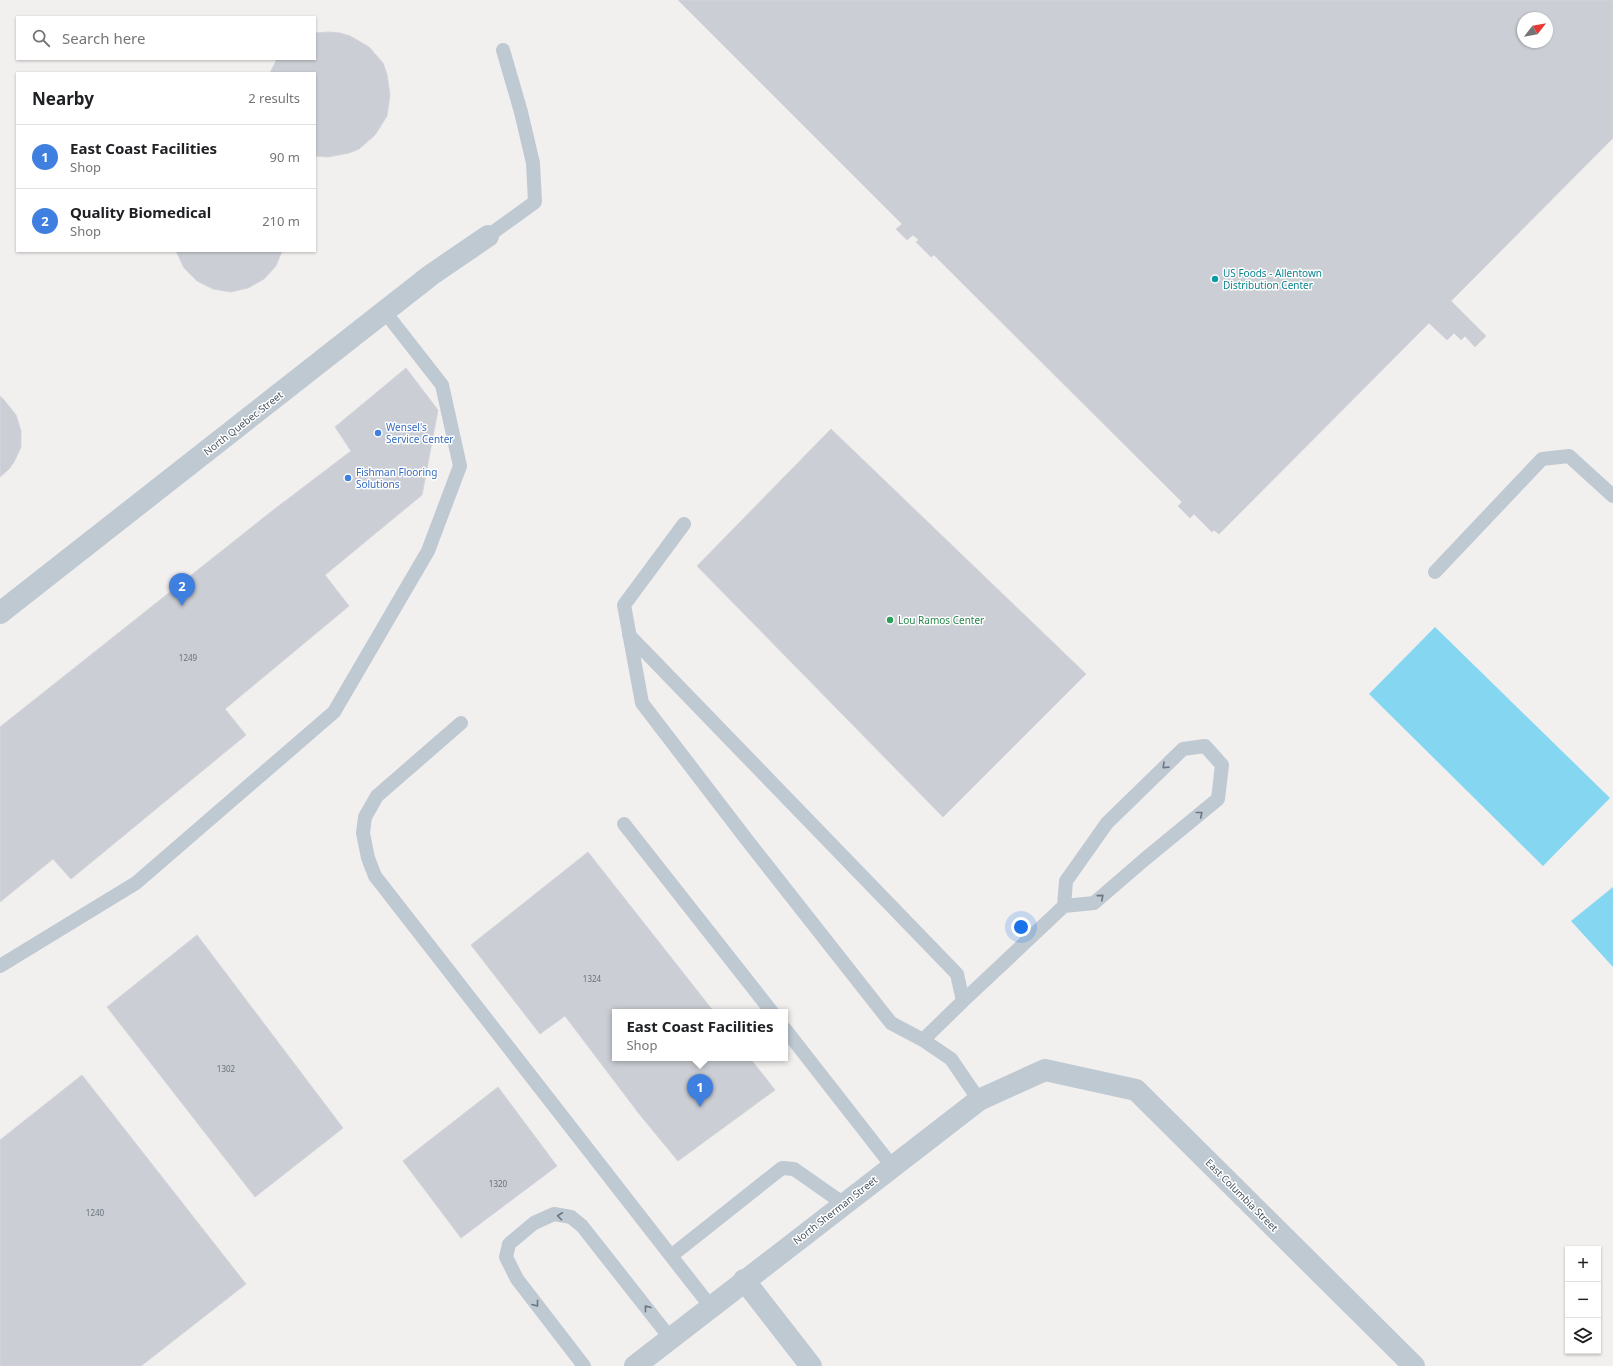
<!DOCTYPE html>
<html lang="en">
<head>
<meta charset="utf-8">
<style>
	body { margin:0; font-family:"Noto Sans",sans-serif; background:#f2f2f2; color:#202124 }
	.controls { position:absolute; right:12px; bottom:12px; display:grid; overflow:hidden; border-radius:0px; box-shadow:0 1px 3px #0004 }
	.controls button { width:36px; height:36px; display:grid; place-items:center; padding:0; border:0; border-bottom:1px solid #e0e0e0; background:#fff; color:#202124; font:20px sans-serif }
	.compass { position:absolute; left:1517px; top:12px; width:36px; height:36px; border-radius:50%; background:#fff; box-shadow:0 1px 3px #0004; rotate:59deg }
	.you { position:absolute; left:1021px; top:927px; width:14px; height:14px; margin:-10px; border:3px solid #fff; border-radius:50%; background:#1a73e8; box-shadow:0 0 0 6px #1a73e833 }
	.badge { display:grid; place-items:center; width:26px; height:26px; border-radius:50%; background:#1a73e8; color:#fff; font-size:13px; font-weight:700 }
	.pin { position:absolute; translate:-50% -33px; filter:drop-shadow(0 1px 2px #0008) }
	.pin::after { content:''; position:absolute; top:21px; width:14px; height:12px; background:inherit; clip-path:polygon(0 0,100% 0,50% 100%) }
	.popup { position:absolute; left:612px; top:1009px; width:176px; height:52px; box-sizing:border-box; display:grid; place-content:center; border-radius:0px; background:#fff; filter:drop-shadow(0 1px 3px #0005); font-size:13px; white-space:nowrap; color:#757577 }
	.popup b { font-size:15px; color:#202124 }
	.popup::after { content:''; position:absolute; left:50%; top:100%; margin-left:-8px; border:8px solid transparent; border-top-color:#fff }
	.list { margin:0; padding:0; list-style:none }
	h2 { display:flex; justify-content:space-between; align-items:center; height:52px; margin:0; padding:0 16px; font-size:17px }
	h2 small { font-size:13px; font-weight:400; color:#757577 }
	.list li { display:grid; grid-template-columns:26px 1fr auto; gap:12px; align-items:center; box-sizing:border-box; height:64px; padding:0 16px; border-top:1px solid #e0e0e0 }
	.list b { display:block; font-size:15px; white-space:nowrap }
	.list p { margin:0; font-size:13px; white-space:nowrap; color:#757577 }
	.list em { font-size:13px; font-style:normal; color:#757577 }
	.icon { flex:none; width:22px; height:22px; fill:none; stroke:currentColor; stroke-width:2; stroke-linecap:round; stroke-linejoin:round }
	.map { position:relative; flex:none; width:1613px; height:1366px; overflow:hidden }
	.search { position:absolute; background:#fff; box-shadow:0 1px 3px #0004; left:16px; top:16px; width:300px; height:44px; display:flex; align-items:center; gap:10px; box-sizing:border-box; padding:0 14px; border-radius:0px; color:#757577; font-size:15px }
	.panel { position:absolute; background:#fff; box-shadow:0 1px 3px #0004; left:16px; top:72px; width:300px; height:180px; border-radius:0px }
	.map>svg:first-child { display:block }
	.water { fill:#85d7f1 }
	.building { fill:#cbced4; stroke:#d3d5db; fill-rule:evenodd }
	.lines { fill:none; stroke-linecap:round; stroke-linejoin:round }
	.lane { stroke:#bfc9d2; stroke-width:14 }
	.street { stroke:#bfc9d2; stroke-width:22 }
	.oneway { stroke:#6a7681 }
	.culture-dot { fill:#0f9aa8; stroke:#fff; stroke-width:1.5 }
	.shop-dot { fill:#3f7fe0; stroke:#fff; stroke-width:1.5 }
	.leisure-dot { fill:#2e9e5b; stroke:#fff; stroke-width:1.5 }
	.labels { text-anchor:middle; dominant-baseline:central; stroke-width:3; stroke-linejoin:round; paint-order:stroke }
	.number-label { font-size:8px; fill:#67717c }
	.culture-label { font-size:10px; fill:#0d838f; stroke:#fff; text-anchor:start }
	.street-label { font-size:10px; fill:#46525e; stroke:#fff }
	.shop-label { font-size:10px; fill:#366cbe; stroke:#fff; text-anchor:start }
	.leisure-label { font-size:10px; fill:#27864d; stroke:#fff; text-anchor:start }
</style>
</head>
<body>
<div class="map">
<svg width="1613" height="1366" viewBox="0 0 1613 1366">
	<rect width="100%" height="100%" fill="#f2efef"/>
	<path class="water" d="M 1435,627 L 1610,798 L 1543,866 L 1369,694 Z
		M 1613,887 L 1613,967 L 1571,921 Z"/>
	<path class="building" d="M 678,0 L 1613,0 L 1613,138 L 1451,301 L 1486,336 L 1475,347 L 1465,336 L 1461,340 L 1454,333 L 1447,340 L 1429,323 L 1219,534 L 1214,530 L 1212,532 L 1194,514 L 1190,518 L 1178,506 L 1182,502 L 934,255 L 931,257 L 916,242 L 919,240 L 913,235 L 907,240 L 896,229 L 902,224 ZM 1523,18 L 1547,18 L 1547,42 L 1523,42 Z
		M 329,32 L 340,33 L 350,36 L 369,47 L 383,63 L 387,74 L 390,95 L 387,116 L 375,135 L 359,149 L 349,153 L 328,157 L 315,156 L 315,73 L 270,73 L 277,59 L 315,59 L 315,33 Z
		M 176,251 L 282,251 L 276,266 L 264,279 L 248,288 L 231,292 L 213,289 L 197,281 L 184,268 Z
		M 406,368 L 438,410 L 422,495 L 325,575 L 349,606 L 225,709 L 246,735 L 71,879 L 53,859 L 0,902 L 0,727 L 272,511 L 351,451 L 335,427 Z
		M 0,396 L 5,401 L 16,415 L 21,431 L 21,447 L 14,462 L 9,469 L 0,477 Z
		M 831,429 L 1086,674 L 943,817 L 697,566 Z
		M 588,852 L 714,1012 L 615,1012 L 615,1058 L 750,1058 L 775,1090 L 678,1161 L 640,1115 L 565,1016 L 540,1034 L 471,945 Z
		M 197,935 L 343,1128 L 255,1197 L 107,1007 Z
		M 82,1075 L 246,1284 L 141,1366 L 0,1366 L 0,1140 Z
		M 498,1087 L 557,1166 L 461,1238 L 403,1161 Z"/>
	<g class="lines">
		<path class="lane" d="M 488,236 L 535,202 L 533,163 L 521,112 L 503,50
			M 684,524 L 624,605 L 642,703 L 747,840 L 891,1023 L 923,1040 L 951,1059 L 979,1100
			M 1435,572 L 1542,459 L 1569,456 L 1613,496
			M 629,635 L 957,974 L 963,1001 L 923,1040
			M 461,723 L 377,796 L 365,817 L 363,833 L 368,858 L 375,876 L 671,1256
			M 624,824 L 772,1012
			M 0,966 L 136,883 L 334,712 L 428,551 L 460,466 L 442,385 L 385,312
			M 963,1001 L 1064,906 L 1094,903 L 1145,859 L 1218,799 L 1222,765 L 1205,746 L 1183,749 L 1107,823 L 1066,881 L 1064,906
			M 785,1029 L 892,1166
			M 711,1307 L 671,1256 L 782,1168 L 794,1169 L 844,1204
			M 584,1366 L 517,1279 L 506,1257 L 509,1244 L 534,1223 L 554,1214 L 571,1217 L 582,1226 L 671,1339"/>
		<path class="street" d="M 0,613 L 431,275 L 488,236
			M 744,1280 L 811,1366
			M 635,1366 L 979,1100 L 1045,1070 L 1136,1090 L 1414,1366"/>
	</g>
	<defs><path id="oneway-chevron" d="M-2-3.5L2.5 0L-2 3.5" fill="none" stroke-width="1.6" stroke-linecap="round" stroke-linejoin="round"/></defs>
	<g class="oneway">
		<use href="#oneway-chevron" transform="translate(1165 766) rotate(136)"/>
		<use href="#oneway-chevron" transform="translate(1200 814) rotate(-39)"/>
		<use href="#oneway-chevron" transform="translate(1101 897) rotate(-41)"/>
		<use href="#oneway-chevron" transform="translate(560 1216) rotate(-173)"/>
		<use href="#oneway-chevron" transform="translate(536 1304) rotate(52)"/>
		<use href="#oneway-chevron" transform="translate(647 1308) rotate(-128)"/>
	</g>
	<circle class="culture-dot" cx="1215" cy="279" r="4"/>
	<g class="shop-dot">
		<circle cx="378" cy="433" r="4"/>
		<circle cx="348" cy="478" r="4"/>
	</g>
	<circle class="leisure-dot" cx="890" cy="620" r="4"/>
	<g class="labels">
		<g class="number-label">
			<text x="188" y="657">1249</text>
			<text x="592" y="978">1324</text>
			<text x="226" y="1068">1302</text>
			<text x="498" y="1183">1320</text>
			<text x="95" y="1212">1240</text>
		</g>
		<g class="culture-label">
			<text x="1223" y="273">US Foods - Allentown<tspan x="1223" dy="12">Distribution Center</tspan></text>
		</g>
		<g class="street-label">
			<text transform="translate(243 423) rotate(-38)">North Quebec Street</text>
			<text transform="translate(1242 1195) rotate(45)">East Columbia Street</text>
			<text transform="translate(835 1210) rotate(-38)">North Sherman Street</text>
		</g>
		<g class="shop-label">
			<text x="386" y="427">Wensel's<tspan x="386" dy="12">Service Center</tspan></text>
			<text x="356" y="472">Fishman Flooring<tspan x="356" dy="12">Solutions</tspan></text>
		</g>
		<g class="leisure-label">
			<text x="898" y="620">Lou Ramos Center</text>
		</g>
	</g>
</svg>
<div class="controls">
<button>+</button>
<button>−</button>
<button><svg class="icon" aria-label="layers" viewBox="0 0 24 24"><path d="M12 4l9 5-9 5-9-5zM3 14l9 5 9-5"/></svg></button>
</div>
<svg class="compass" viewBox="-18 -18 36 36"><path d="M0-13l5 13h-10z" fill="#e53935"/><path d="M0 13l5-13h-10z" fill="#757577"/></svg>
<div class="you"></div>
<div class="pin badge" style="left:700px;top:1107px;background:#3f7fe0">1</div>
<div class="popup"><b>East Coast Facilities</b>Shop</div>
<div class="pin badge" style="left:182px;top:606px;background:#3f7fe0">2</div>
<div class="search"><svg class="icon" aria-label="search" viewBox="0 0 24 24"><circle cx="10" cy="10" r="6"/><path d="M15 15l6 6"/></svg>Search here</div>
<section class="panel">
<h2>Nearby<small>2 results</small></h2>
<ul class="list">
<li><span class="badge" style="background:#3f7fe0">1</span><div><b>East Coast Facilities</b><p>Shop</p></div><em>90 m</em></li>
<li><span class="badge" style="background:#3f7fe0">2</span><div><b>Quality Biomedical</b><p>Shop</p></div><em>210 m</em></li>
</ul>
</section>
</div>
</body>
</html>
